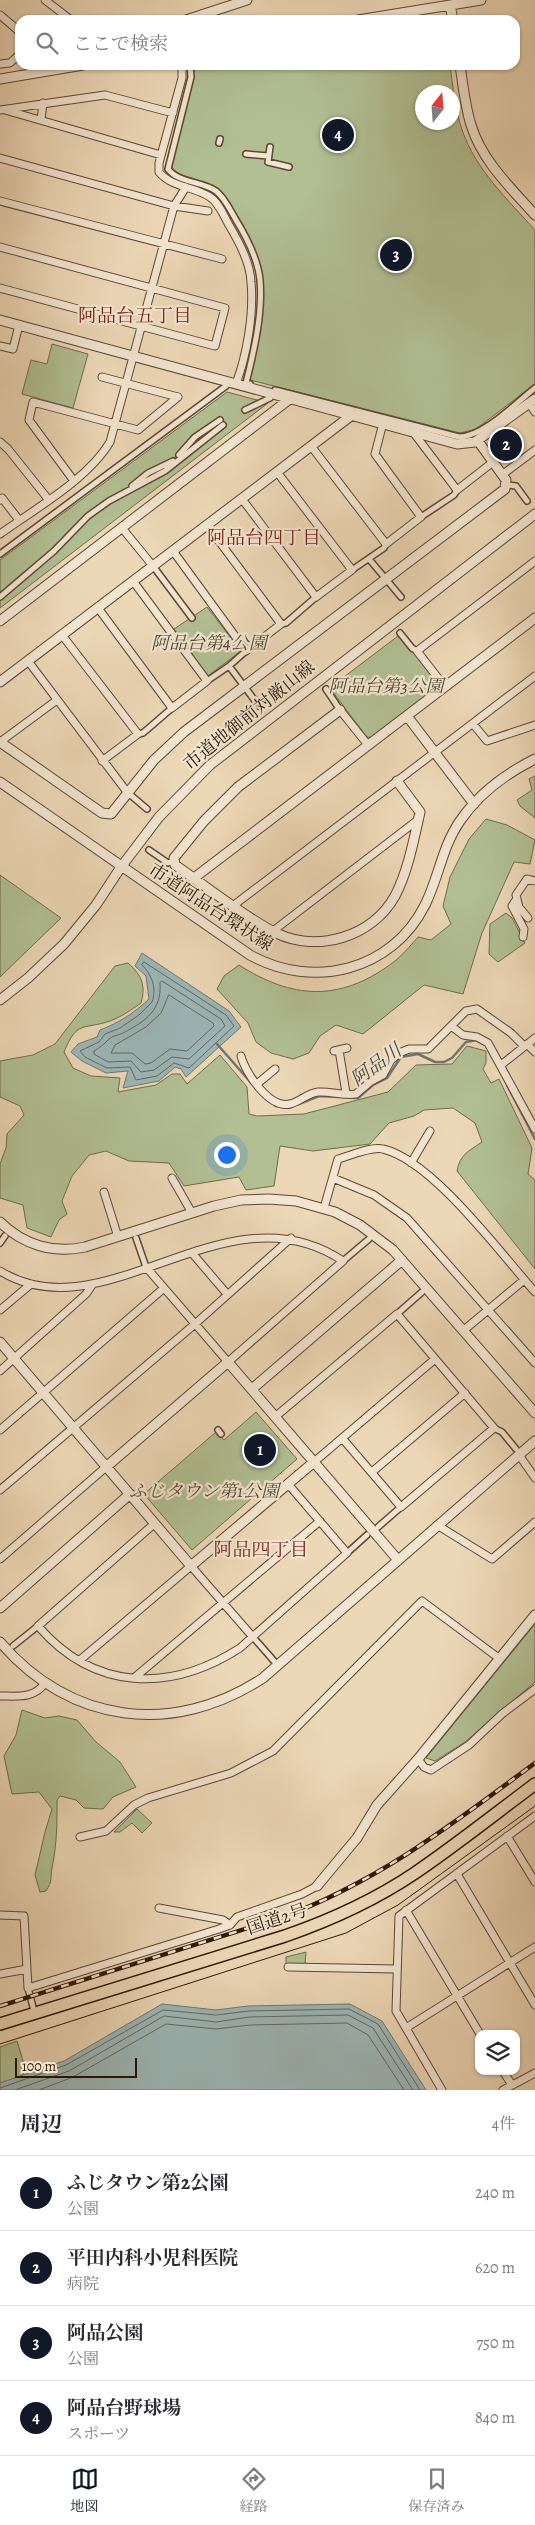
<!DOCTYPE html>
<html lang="ja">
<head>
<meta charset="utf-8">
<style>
	body { margin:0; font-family:Alegreya,"Noto Serif JP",serif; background:#f7f7f7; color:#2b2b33 }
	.controls { position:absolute; right:15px; bottom:15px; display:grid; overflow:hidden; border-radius:10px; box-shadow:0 1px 4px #0004 }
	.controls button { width:45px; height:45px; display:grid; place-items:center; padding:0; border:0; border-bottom:1px solid #e1e1e2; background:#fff; color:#2b2b33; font:25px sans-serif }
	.compass { position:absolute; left:415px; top:85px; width:45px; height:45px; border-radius:50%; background:#fff; box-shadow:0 1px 4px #0004; rotate:17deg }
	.scale { position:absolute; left:15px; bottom:12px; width:122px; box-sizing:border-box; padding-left:5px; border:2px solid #2d1805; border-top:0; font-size:14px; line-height:18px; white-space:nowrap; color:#2d1805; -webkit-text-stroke:4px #f3e5d0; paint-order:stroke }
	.you { position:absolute; left:226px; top:1154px; width:18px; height:18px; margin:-12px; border:4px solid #fff; border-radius:50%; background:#1a73e8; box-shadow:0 0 0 8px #1a73e833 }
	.badge { display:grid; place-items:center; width:32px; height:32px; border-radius:50%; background:#111827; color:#fff; font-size:16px; font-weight:700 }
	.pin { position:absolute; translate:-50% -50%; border:2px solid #fff; box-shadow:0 1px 5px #0006 }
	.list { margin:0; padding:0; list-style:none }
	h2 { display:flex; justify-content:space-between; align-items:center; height:65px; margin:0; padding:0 20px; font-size:21px }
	h2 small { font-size:16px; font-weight:400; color:#7c7c81 }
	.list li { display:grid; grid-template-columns:32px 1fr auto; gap:15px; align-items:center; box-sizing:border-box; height:75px; padding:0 20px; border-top:1px solid #e1e1e2 }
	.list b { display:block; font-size:19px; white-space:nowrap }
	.list p { margin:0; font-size:16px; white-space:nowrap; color:#7c7c81 }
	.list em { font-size:16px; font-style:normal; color:#7c7c81 }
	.icon { flex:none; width:28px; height:28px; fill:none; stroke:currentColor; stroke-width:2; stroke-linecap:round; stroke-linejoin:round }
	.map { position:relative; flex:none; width:535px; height:2090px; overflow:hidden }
	.search { position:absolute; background:#fff; box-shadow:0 1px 4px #0004; left:15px; right:15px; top:15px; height:55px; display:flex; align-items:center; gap:12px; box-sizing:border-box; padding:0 18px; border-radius:15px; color:#7c7c81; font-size:19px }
	.sheet { height:365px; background:#fff }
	nav { display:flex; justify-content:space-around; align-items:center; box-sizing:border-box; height:70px; border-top:1px solid #e1e1e2; background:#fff; font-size:14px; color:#7c7c81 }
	nav a { display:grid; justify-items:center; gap:2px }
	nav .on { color:#111827 }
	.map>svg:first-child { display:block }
	.green { fill:#b1bf93; stroke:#6f6c4c; fill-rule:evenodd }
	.water { fill:#9cb7b8; stroke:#707770 }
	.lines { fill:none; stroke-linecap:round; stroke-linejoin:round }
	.shore { stroke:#64685e; stroke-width:1 }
	.stream { stroke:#707770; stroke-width:2.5 }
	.pedestrian-casing { stroke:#5d4831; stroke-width:8 }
	.minor-casing { stroke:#5d4831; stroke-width:9 }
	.tertiary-casing { stroke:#5d4831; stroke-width:11 }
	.trunk-casing { stroke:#2d1805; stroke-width:14 }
	.pedestrian { stroke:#f3e5d0; stroke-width:5 }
	.minor { stroke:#f3e5d0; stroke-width:7 }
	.tertiary { stroke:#f3e5d0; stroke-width:9 }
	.trunk { stroke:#ecd7b6; stroke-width:11 }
	.tram { stroke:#2d1805; stroke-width:1 }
	.rail-casing { stroke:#2d1805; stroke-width:4.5 }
	.rail { stroke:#f3e5d0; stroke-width:2.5; stroke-dasharray:8; stroke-linecap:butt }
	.labels { text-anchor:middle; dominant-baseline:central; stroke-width:4.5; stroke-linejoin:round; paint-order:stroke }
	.park-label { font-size:18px; font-style:italic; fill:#554a30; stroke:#f3e5d0 }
	.street-label { font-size:18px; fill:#2d1805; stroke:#f3e5d0 }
	.neighbourhood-label { font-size:19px; fill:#7a1f14; stroke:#f3e5d0 }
	.water-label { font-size:19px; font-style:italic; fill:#4e483b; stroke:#f3e5d0 }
</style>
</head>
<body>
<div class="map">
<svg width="535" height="2090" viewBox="0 0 535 2090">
	<rect width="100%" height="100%" fill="#ecd7b6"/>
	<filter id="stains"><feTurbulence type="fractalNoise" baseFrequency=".004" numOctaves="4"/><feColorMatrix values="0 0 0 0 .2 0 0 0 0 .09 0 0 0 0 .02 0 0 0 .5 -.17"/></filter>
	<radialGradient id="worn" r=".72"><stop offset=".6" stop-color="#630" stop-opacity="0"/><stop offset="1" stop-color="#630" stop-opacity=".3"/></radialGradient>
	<path class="green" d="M 194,65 L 450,65 C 453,87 455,109 462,130 C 476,170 508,200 535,230 L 535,384 L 476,429 L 460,433 L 250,380 C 264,318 275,276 239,218 C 232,208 226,194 216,187 C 203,178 176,180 170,163 L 194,77 ZM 422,92 L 452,92 L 452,122 L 422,122 Z
		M 52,344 L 88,354 L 73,408 L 22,394 L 31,360 L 47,364 Z
		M 227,392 L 268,403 L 0,608 L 0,560 Z
		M 207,607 L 241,651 L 208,676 L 174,629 Z
		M 398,636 L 402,636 L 438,683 L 437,687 L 371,737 L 367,737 L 332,691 L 332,686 Z
		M 535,776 L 535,818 L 520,806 L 517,800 L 532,790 L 529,779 Z
		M 486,819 L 507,825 L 535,840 L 530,864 L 514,862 L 482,933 L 463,994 L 424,985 L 363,1034 L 336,1025 L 320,1036 L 309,1053 L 293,1059 L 271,1053 L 256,1042 L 248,1023 L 217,989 L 224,976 L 239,965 C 292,999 339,1002 391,964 C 401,957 410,946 418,937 L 431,940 L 451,924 L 443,906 L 450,877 L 469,839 Z
		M 0,875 L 61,918 L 0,977 Z
		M 506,913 L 512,918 L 525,943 L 498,962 L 489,954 L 490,924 Z
		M 128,963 C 142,975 146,986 141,1003 C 131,1010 121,1017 110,1021 C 83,1030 77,1020 64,1052 L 73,1068 L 91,1076 L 120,1078 L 118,1092 L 156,1085 L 172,1074 L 180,1074 L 187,1084 L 220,1055 L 247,1087 L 249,1114 L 257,1116 L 304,1114 L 388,1092 L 416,1065 L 452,1064 L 467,1046 L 486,1051 L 486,1063 L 483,1069 L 491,1083 L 499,1079 L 532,1148 L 528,1174 L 535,1180 L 535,1269 L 457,1171 C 460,1154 469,1151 482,1142 L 475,1123 L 453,1108 L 424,1110 L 414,1116 L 389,1123 L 370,1144 L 313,1151 L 280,1146 L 274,1186 L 246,1190 L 239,1177 L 184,1186 L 169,1163 L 129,1161 L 106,1151 L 89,1155 L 72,1176 L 62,1201 L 67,1214 L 59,1220 L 51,1237 L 27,1228 L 23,1205 L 0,1198 L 0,1164 L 6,1148 L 7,1134 L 24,1115 L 20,1106 L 0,1097 L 0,1061 L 33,1055 L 55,1044 L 115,966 Z
		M 256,1412 L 297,1459 L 192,1550 L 144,1494 L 216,1432 L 224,1440 Z
		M 535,1624 L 535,1682 L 465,1742 L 435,1761 L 426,1758 Z
		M 22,1710 L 45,1718 L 59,1716 L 77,1720 L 96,1742 L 120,1762 L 136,1787 L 113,1797 L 103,1809 L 84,1808 L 76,1800 L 60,1796 L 57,1800 C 57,1826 57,1843 52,1868 C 50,1879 53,1880 46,1891 L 40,1892 L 35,1875 L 45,1832 L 52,1809 L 39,1792 L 12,1794 L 4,1756 L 16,1735 Z
		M 137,1809 L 152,1823 L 142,1833 L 132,1823 L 120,1832 L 114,1832 Z
		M 306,1952 L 305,1964 L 286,1964 L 286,1957 Z
		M 17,2041 L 24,2064 L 23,2075 L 0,2090 L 0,2047 Z"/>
	<path class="water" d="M 142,953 L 229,1011 L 241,1027 L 186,1077 L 181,1069 L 175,1067 L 159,1081 L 123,1088 L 128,1071 L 106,1073 L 82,1061 L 71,1052 L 78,1044 L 97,1037 L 100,1030 C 119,1023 134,1013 149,999 L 146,976 L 135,966 Z
		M 162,2004 L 216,2010 L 248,2006 L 350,2004 L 382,2021 L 426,2090 L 0,2090 L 0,2083 L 64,2061 Z"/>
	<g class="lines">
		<path class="shore" d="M 144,962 L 226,1015 L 234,1026 L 189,1068 L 174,1063 L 157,1076 L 136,1080 L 130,1067 L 107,1068 L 85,1057 L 80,1051 L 99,1042 L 105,1034 L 120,1028 L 139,1015 L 152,1002 C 157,988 152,975 142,965 Z
			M 162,981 L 221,1019 L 225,1026 L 189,1059 L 172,1057 L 154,1070 L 141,1072 L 131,1061 L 108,1062 L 94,1054 L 94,1051 C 101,1047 103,1045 109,1039 C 112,1036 119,1035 123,1033 C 146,1021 162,1010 160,983 Z
			M 169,995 L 213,1023 L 214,1026 L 187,1051 L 170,1049 L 151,1063 L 145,1064 L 132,1053 L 111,1053 L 115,1045 L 146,1027 L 161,1013 Z
			M 0,2088 L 66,2065 L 163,2010 L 216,2015 L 249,2011 L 349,2009 L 378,2024 L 420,2090
			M 15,2090 L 69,2071 L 164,2016 L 216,2022 L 249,2017 L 348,2015 L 373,2028 L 413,2090
			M 39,2090 L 73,2077 L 166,2024 L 216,2029 L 250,2025 L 347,2023 L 368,2035 L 404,2090"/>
		<path class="stream" d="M 217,1044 L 253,1085
			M 507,1085 L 535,1139
			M 266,1098 L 276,1106 L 292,1107
			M 299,1104 L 319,1096 L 358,1098 L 373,1085 L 387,1078 L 401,1057 L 418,1054 L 435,1062 L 444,1062 L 452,1058 L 466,1042 L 477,1040"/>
		<defs>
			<path id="pedestrian" d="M 190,65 L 191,77 L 168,169 C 178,183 202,181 216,191 C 225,198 230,210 236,220 C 247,238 258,259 260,280 C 263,313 254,351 246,383 L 250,384
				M 219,143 L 220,139
				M 270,147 L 268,162 L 289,167
				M 246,154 L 268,156
				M 275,390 L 459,437 C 483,437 516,403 535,388
				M 245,410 L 270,398
				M 179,455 L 195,437 L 220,420
				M 508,485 L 516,486 L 527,501
				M 132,486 L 148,473 L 173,461
				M 421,517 L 454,495 L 457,490
				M 0,554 L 226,386
				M 369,559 L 401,597
				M 153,566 L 192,618
				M 352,570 L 384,548 L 386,544
				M 0,597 L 54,551 L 88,516 L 109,501 L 165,471 L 223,425
				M 281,624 L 286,623 L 316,597
				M 400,633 L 412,648 L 417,651
				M 229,666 L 259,706
				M 207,681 L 229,666 L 246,651
				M 326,689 L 340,710
				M 138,734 L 143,733 L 172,708
				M 127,792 L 147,809
				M 149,850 L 168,863 L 174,861
				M 136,1238 L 146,1267
				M 0,1243 L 5,1236
				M 343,1261 L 369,1239
				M 397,1314 L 422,1292
				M 494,1428 L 502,1432 L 516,1449
				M 218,1430 L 221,1434
				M 378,1527 L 401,1507
				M 347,1553 L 367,1535
				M 252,1636 L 274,1661
				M 13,1646 L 38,1626
				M 28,1988 L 33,2007"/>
			<path id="minor" d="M 45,0 L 71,20
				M 0,15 L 20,32
				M 0,64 L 10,63 L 20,54
				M 182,65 L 182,78 L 159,163 L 159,172 C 172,188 194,186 210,197 C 219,203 224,216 229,225 C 239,242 250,262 251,282 C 254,314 247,354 236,384
				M 0,110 L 105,95 L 173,113
				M 5,110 L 161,155
				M 41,120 L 43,103
				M 0,158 L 174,206 L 208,211
				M 0,201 L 222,259
				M 0,247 L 225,308 L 215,346 L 0,288
				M 0,346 L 13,349 L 19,325
				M 102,377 L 178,397
				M 529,403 L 535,412
				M 413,432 L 457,490 L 493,462
				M 0,442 L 8,449 L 48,499
				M 311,446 L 386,544 L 421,517 L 375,454 L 383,423
				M 502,475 L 535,450
				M 74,481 L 29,420 L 33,402 L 138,430 L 178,397
				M 242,499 L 316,597 L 352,570 L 277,472
				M 0,500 L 2,498 L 19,520
				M 122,528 L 153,566
				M 0,534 C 35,509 88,479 110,442 L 174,206 L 186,187
				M 173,551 L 246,651 L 281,624 L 207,525
				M 98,608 L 172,708 L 207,681 L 133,581
				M 62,635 L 138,734 L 102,761
				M 28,661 L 127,792
				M 445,687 L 417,651 L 535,561
				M 340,710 L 368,745
				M 473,724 L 487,741 L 535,725
				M 0,742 L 57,700
				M 516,900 L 512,906 L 524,929 L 523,937
				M 234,905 L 535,676
				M 528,918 L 519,907 L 516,895 L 527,879 L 535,881
				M 273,931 L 419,819
				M 451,1026 L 466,1011 L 477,1009 L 511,1033 L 524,1046
				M 527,1044 L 535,1052
				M 339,1050 L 346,1093
				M 334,1051 L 347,1048
				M 241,1056 C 245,1072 269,1109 290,1104 C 299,1102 308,1093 318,1092 C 330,1091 344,1096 356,1094 L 370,1082 L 383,1075 L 391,1060 L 399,1053 L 409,1049 L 428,1049 L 451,1026 L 463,1035 L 477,1037 L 488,1043 L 535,1129
				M 501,1065 L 535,1038
				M 257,1084 L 275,1069
				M 411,1163 L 430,1131
				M 172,1178 L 192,1213
				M 333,1178 L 374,1195 L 407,1218 L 535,1363
				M 104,1192 L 118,1237
				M 324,1208 L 338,1159 C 350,1156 371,1146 383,1149 C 432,1160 501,1254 535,1292
				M 192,1253 L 227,1294
				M 0,1271 C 106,1336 226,1182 343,1261 L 228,1362 L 146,1267
				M 0,1310 L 31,1284
				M 464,1330 L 524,1280
				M 0,1371 L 86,1294 L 92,1285
				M 275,1417 L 397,1314 L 494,1428 L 401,1507 L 342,1438
				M 0,1430 L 164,1288
				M 519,1455 L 535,1478
				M 314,1462 L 435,1359
				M 372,1472 L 465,1393
				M 0,1490 L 195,1324 L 291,1238
				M 155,1523 L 38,1626 C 94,1691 170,1693 240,1648 L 347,1553 L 288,1484
				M 437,1525 L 492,1559 L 535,1522
				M 0,1559 L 106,1467
				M 80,1660 L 191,1566 L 252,1636
				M 134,1678 L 320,1521
				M 0,1696 C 17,1696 34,1699 45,1683
				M 418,1759 L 424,1767 L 431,1770 L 469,1745 L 502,1714 L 535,1689
				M 507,1836 L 535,1882
				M 80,1837 L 106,1831 L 134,1805 L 148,1798 L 231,1773 L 273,1751 L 422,1601 L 500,1659
				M 457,1874 L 535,2005
				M 159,1908 L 223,1920 L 230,1925
				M 406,1910 L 480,2034
				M 0,1915 L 24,1916 L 28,1988 L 219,1929 L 230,1925 L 237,1917 L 302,1894 L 317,1886
				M 288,1967 L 396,1969
				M 0,1974 L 27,1969
				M 406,2028 L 535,1947
				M 503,2071 L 512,2085
				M 442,2090 L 396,2011 L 399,1916 L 535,1816
				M 503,2090 L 535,2073"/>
			<path id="tertiary" d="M 450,5 L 453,20
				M 186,20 L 247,0
				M 358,20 L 481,0
				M 460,65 C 463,85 465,106 471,125 C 482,161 511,188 535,215
				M 0,79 L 83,65
				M 0,320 L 457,444 L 475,442 L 535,399
				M 0,621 L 291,398
				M 0,682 L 352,415
				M 340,710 L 238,787 L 204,821 L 174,858 L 175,865 C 206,886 244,917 276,933 C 318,953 372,937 395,896 C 408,871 414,839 420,812 L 397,781
				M 407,716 L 474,804
				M 0,742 L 102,813 L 111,814 L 154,760 L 184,732 L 505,489 L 506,480 L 478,441
				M 0,782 L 250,955 C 313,990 392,971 425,905 C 439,877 442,847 460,821 C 479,793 505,774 535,759
				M 194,878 L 535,618
				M 0,1000 L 28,978 L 64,944 L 96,905 L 121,867 L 159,817 L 210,765 L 535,514
				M 0,1222 C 23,1245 54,1254 85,1247 L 214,1206 L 241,1200 L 269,1199 L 296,1201 L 335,1212 L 360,1225 L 393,1250 L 535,1413
				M 0,1342 L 191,1566 L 314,1462
				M 252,1389 L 402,1260
				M 106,1467 L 228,1362 L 398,1560
				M 0,1608 L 130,1494
				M 0,1642 C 70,1724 173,1737 263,1678 L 535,1441
				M 317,1886 L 357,1838 L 377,1805 L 418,1759 L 535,1615"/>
			<path id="trunk" d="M 0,2024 L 285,1936 C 331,1920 375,1900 415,1873 C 456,1845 495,1814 535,1784"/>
		</defs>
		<use href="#pedestrian" class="pedestrian-casing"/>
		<use href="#minor" class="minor-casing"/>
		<use href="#tertiary" class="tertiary-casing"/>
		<use href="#trunk" class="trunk-casing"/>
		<use href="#pedestrian" class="pedestrian"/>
		<use href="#minor" class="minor"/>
		<use href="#tertiary" class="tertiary"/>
		<use href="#trunk" class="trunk"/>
		<path class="tram" d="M 0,2044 L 346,1933 L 398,1905 L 535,1806"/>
		<defs>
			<path id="rail" d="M 0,2006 L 283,1917 C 381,1880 452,1824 535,1763"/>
		</defs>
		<use href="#rail" class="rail-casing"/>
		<use href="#rail" class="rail"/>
	</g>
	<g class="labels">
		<g class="park-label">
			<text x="209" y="643">阿品台第4公園</text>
			<text x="386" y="686">阿品台第3公園</text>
			<text x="204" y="1491">ふじタウン第1公園</text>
		</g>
		<g class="street-label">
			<text transform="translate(249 715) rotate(-39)">市道地御前対厳山線</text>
			<text transform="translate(211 907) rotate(33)">市道阿品台環状線</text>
			<text transform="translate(277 1919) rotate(-18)">国道2号</text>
		</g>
		<g class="neighbourhood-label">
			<text x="135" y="316">阿品台五丁目</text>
			<text x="264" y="538">阿品台四丁目</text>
			<text x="261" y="1550">阿品四丁目</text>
		</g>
		<g class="water-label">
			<text transform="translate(376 1065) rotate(-36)">阿品川</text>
		</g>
	</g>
	<rect width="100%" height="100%" filter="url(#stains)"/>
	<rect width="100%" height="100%" fill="url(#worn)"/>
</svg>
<div class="controls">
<button><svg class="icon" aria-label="layers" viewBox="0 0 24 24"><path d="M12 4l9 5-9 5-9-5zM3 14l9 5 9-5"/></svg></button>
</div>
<svg class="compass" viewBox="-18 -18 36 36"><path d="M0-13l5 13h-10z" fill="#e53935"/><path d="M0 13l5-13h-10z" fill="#7c7c81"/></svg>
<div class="scale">100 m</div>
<div class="you"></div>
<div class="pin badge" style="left:260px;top:1450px">1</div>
<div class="pin badge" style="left:506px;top:445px">2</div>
<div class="pin badge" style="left:396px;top:255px">3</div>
<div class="pin badge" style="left:338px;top:135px">4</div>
<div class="search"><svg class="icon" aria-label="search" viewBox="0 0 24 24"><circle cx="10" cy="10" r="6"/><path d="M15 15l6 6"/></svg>ここで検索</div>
</div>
<section class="sheet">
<h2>周辺<small>4件</small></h2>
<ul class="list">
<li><span class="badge">1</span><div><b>ふじタウン第2公園</b><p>公園</p></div><em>240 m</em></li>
<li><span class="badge">2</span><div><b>平田内科小児科医院</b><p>病院</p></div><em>620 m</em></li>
<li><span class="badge">3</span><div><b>阿品公園</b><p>公園</p></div><em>750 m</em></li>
<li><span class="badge">4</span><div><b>阿品台野球場</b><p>スポーツ</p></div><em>840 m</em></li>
</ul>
</section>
<nav>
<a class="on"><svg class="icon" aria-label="map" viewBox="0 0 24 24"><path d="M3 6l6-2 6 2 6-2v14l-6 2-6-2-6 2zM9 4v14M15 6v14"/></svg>地図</a>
<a><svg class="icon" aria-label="directions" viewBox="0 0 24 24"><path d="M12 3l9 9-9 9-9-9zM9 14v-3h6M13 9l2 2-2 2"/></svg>経路</a>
<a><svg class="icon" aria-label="saved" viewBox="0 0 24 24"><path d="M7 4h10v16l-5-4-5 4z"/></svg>保存済み</a>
</nav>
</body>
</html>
